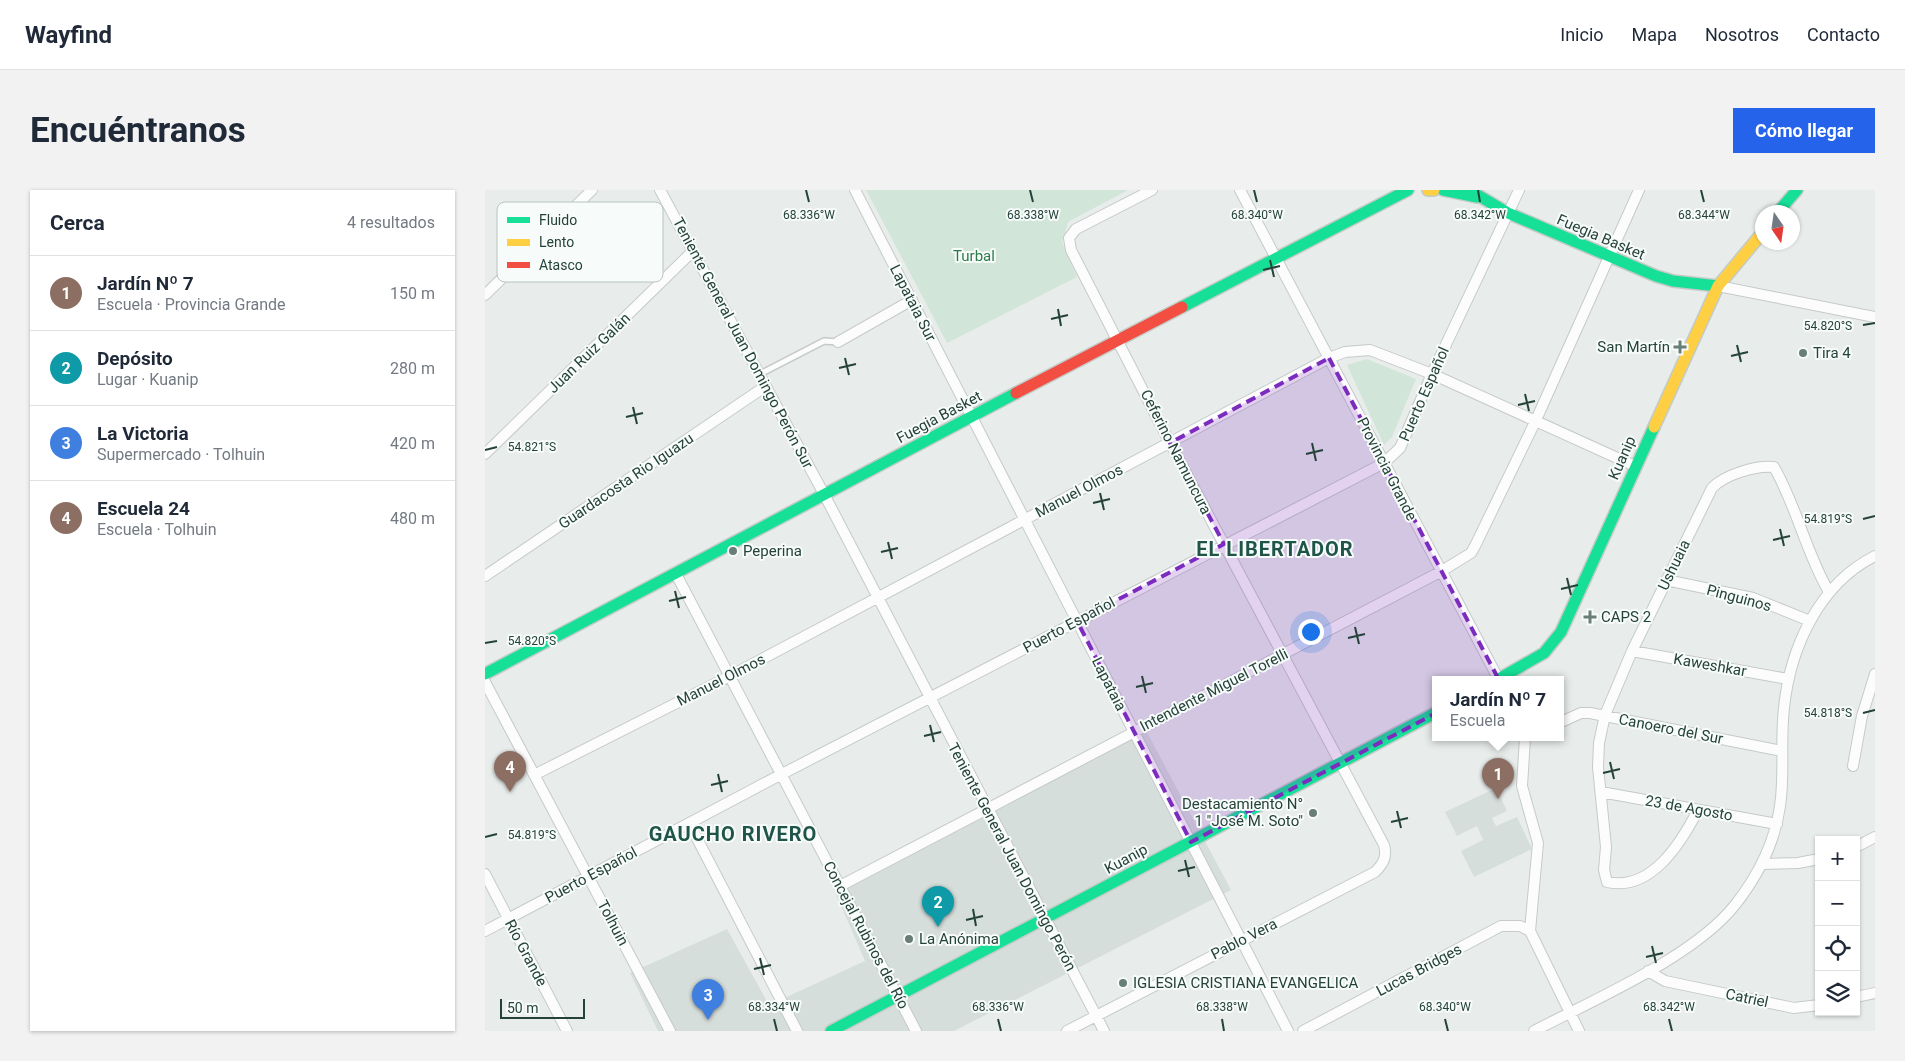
<!DOCTYPE html>
<html lang="es">
<head>
<meta charset="utf-8">
<style>
	body { margin:0; font-family:Roboto,sans-serif; background:#f2f2f3; color:#1f2937 }
	.controls { position:absolute; right:15px; bottom:15px; display:grid; overflow:hidden; border-radius:0px; box-shadow:0 1px 4px #0004 }
	.controls button { width:45px; height:45px; display:grid; place-items:center; padding:0; border:0; border-bottom:1px solid #e0e1e3; background:#fff; color:#1f2937; font:25px sans-serif }
	.compass { position:absolute; left:1270px; top:15px; width:45px; height:45px; border-radius:50%; background:#fff; box-shadow:0 1px 4px #0004; rotate:167deg }
	.scale { position:absolute; left:15px; bottom:12px; width:85px; box-sizing:border-box; padding-left:5px; border:2px solid #24423a; border-top:0; font-size:14px; line-height:18px; white-space:nowrap; color:#24423a; -webkit-text-stroke:4px #f7fbf9; paint-order:stroke }
	.you { position:absolute; left:825px; top:441px; width:18px; height:18px; margin:-12px; border:4px solid #fff; border-radius:50%; background:#1a73e8; box-shadow:0 0 0 8px #1a73e833 }
	.badge { display:grid; place-items:center; width:32px; height:32px; border-radius:50%; background:#2563eb; color:#fff; font-size:16px; font-weight:700 }
	.pin { position:absolute; translate:-50% -41px; filter:drop-shadow(0 1px 2px #0008) }
	.pin::after { content:''; position:absolute; top:26px; width:18px; height:15px; background:inherit; clip-path:polygon(0 0,100% 0,50% 100%) }
	.popup { position:absolute; left:947px; top:486px; width:132px; height:65px; box-sizing:border-box; display:grid; place-content:center; border-radius:0px; background:#fff; filter:drop-shadow(0 1px 4px #0005); font-size:16px; white-space:nowrap; color:#747a83 }
	.popup b { font-size:19px; color:#1f2937 }
	.popup::after { content:''; position:absolute; left:50%; top:100%; margin-left:-10px; border:10px solid transparent; border-top-color:#fff }
	.list { margin:0; padding:0; list-style:none }
	h2 { display:flex; justify-content:space-between; align-items:center; height:65px; margin:0; padding:0 20px; font-size:21px }
	h2 small { font-size:16px; font-weight:400; color:#747a83 }
	.list li { display:grid; grid-template-columns:32px 1fr auto; gap:15px; align-items:center; box-sizing:border-box; height:75px; padding:0 20px; border-top:1px solid #e0e1e3 }
	.list b { display:block; font-size:19px; white-space:nowrap }
	.list p { margin:0; font-size:16px; white-space:nowrap; color:#747a83 }
	.list em { font-size:16px; font-style:normal; color:#747a83 }
	.icon { flex:none; width:28px; height:28px; fill:none; stroke:currentColor; stroke-width:2; stroke-linecap:round; stroke-linejoin:round }
	.map { position:relative; flex:none; width:1390px; height:841px; overflow:hidden; border-radius:0px }
	header { display:flex; align-items:center; gap:30px; box-sizing:border-box; height:70px; padding:0 25px; background:#fff; border-bottom:1px solid #e0e1e3 }
	header strong { font-size:24px }
	nav { display:flex; gap:28px; margin-inline-start:auto; font-size:18px }
	.intro { display:flex; align-items:center; justify-content:space-between; box-sizing:border-box; height:120px; padding:0 30px }
	h1 { margin:0; font-size:35px }
	.button { padding:12px 22px; border-radius:0px; background:#2563eb; color:#fff; font-size:18px; font-weight:700 }
	main { display:flex; gap:30px; padding:0 30px }
	aside { flex:1; background:#fff; border-radius:0px; box-shadow:0 1px 4px #0004 }
	.map>svg:first-child { display:block }
	.built { fill:#d6dedb }
	.green { fill:#d1e6d8 }
	.lines { fill:none; stroke-linecap:round; stroke-linejoin:round }
	.lane-casing { stroke:#c5cac8; stroke-width:8 }
	.street-casing { stroke:#c5cac8; stroke-width:12 }
	.fast-casing { stroke:#c3cbc8; stroke-width:14 }
	.slow-casing { stroke:#c3cbc8; stroke-width:14 }
	.jam-casing { stroke:#c3cbc8; stroke-width:14 }
	.lane { stroke:#fcfcfc; stroke-width:5 }
	.street { stroke:#fcfcfc; stroke-width:10 }
	.fast { stroke:#16e098; stroke-width:11 }
	.slow { stroke:#ffcf43; stroke-width:11 }
	.jam { stroke:#f24e42; stroke-width:11 }
	.marked { fill:#7b2cbf; fill-opacity:0.2; stroke:#7b2cbf; stroke-width:4; stroke-dasharray:10 6; stroke-linejoin:round }
	.ticks { fill:none; stroke:#24423a; stroke-width:2 }
	.poi-dot { fill:#697e78; stroke:#f7fbf9; stroke-width:2 }
	.labels { text-anchor:middle; dominant-baseline:central; stroke-width:4; stroke-linejoin:round; paint-order:stroke }
	.street-label { font-size:15px; fill:#24423a; stroke:#f7fbf9 }
	.park-label { font-size:15px; fill:#2d7a4b; stroke:#f7fbf9 }
	.poi-label { font-size:15px; fill:#24423a; stroke:#f7fbf9; text-anchor:start }
	.district-label { font-size:20px; font-weight:bold; letter-spacing:1px; fill:#1f5548; stroke:#f7fbf9 }
	.key { fill:#f7fbf9; stroke:#b8c4c0; stroke-width:1 }
	.key-label { font-size:14px; fill:#24423a }
	.ticks-label { font-size:12px; text-anchor:middle; fill:#24423a; stroke:#f7fbf9; stroke-width:4; stroke-linejoin:round; paint-order:stroke }
</style>
</head>
<body>
<header>
<strong>Wayfind</strong>
<nav><a>Inicio</a><a>Mapa</a><a>Nosotros</a><a>Contacto</a></nav>
</header>
<div class="intro"><h1>Encuéntranos</h1><a class="button">Cómo llegar</a></div>
<main>
<aside>
<h2>Cerca<small>4 resultados</small></h2>
<ul class="list">
<li><span class="badge" style="background:#8d6e63">1</span><div><b>Jardín Nº 7</b><p>Escuela · Provincia Grande</p></div><em>150 m</em></li>
<li><span class="badge" style="background:#0f9aa8">2</span><div><b>Depósito</b><p>Lugar · Kuanip</p></div><em>280 m</em></li>
<li><span class="badge" style="background:#3f7fe0">3</span><div><b>La Victoria</b><p>Supermercado · Tolhuin</p></div><em>420 m</em></li>
<li><span class="badge" style="background:#8d6e63">4</span><div><b>Escuela 24</b><p>Escuela · Tolhuin</p></div><em>480 m</em></li>
</ul>
</aside>
<div class="map">
<svg width="1390" height="841" viewBox="0 0 1390 841">
	<rect width="100%" height="100%" fill="#e8edeb"/>
	<path class="built" d="M 657,533 L 746,700 L 469,841 L 173,841 L 145,783 L 242,739 L 284,815 L 380,771 L 347,695 Z
		M 1011,598 L 1022,621 L 1007,628 L 1011,636 L 1032,627 L 1047,659 L 989,687 L 976,661 L 998,650 L 992,636 L 972,646 L 960,622 Z"/>
	<path class="green" d="M 381,0 L 643,0 L 583,32 L 577,52 L 592,87 L 462,153 Z
		M 882,169 L 931,189 L 907,247 L 899,255 L 862,175 Z"/>
	<g class="lines">
		<defs>
			<path id="lane" d="M 275,184 L 339,151 L 353,152"/>
			<path id="street" d="M 175,0 L 340,306 L 619,841
				M 370,0 L 803,841
				M 755,0 L 1014,490
				M 1233,96 L 1390,127
				M 0,105 L 107,0
				M 353,152 L 427,110
				M 0,264 L 208,61
				M 191,384 L 431,841
				M 0,386 L 281,196
				M 1181,390 L 1268,408 L 1325,431
				M 1147,461 L 1303,489
				M 0,492 L 185,841
				M 1076,532 L 1096,523 L 1105,523 L 1297,561
				M 1040,548 L 1037,596 L 1053,653 L 1045,741 L 1094,841
				M 1368,576 L 1377,526 L 1390,484
				M 49,585 L 245,486 L 844,168 L 860,162 L 885,160 L 947,184 L 1150,276
				M 1116,602 L 1292,634
				M 1213,620 C 1196,653 1166,702 1122,692 L 1119,680 L 1121,657 L 1113,577 L 1114,553 L 1120,525 L 1147,461 L 1227,298 C 1239,285 1271,275 1289,277 C 1312,317 1321,363 1344,402
				M 204,633 L 312,841
				M 1371,657 L 1390,647
				M 1277,674 L 1313,673 L 1334,669
				M 0,684 L 82,841
				M 355,696 L 955,382 L 986,363 L 990,356 L 1051,230 L 1154,0
				M 0,741 L 297,584 L 899,273 L 915,258 L 947,184 L 1034,0
				M 1163,781 L 1180,791 L 1309,818 L 1334,815
				M 1371,807 L 1390,803
				M 582,841 L 890,682 C 899,673 902,667 899,655 L 685,253 L 586,60 L 584,48 L 591,39 L 667,0
				M 818,841 L 1016,736 L 1035,736 L 1045,741
				M 1049,841 C 1108,810 1209,767 1250,715 C 1272,687 1290,652 1295,616 C 1300,584 1295,551 1299,518 C 1305,458 1334,394 1390,366"/>
			<path id="fast" d="M 958,0 L 992,7
				M 984,0 L 1023,23 L 1171,86 L 1188,91 L 1233,96
				M 1293,22 L 1312,0
				M 697,117 L 923,0
				M 0,484 L 531,203
				M 1012,490 L 1059,463 L 1076,442 L 1169,237
				M 346,841 L 950,523"/>
			<path id="slow" d="M 943,0 L 949,0
				M 1169,237 L 1233,96 L 1278,42"/>
			<path id="jam" d="M 531,203 L 697,117"/>
		</defs>
		<use href="#lane" class="lane-casing"/>
		<use href="#street" class="street-casing"/>
		<use href="#fast" class="fast-casing"/>
		<use href="#slow" class="slow-casing"/>
		<use href="#jam" class="jam-casing"/>
		<use href="#lane" class="lane"/>
		<use href="#street" class="street"/>
		<use href="#fast" class="fast"/>
		<use href="#slow" class="slow"/>
		<use href="#jam" class="jam"/>
	</g>
	<path class="marked" d="M 844,168 L 1014,490 L 706,652 L 592,431 L 739,354 L 685,253 Z"/>
	<path class="ticks" d="M 321,0 L 324,12M 545,0 L 548,12M 769,0 L 772,12M 993,0 L 995,12M 1216,0 L 1219,12M 785,70 L 789,87M 778,80 L 795,76M 573,119 L 576,136M 566,129 L 583,125M 1378,135 L 1390,133M 1252,155 L 1256,172M 1246,166 L 1263,162M 360,168 L 364,185M 354,178 L 371,174M 1040,204 L 1044,221M 1033,215 L 1050,211M 148,217 L 152,234M 141,227 L 158,223M 827,253 L 831,271M 0,260 L 12,257M 821,264 L 838,260M 615,303 L 619,320M 608,313 L 625,309M 1378,329 L 1390,326M 1295,339 L 1299,356M 1288,350 L 1305,346M 403,352 L 407,369M 396,362 L 413,358M 1082,388 L 1086,405M 1076,399 L 1093,395M 190,401 L 194,418M 184,411 L 201,407M 870,437 L 874,454M 863,448 L 880,444M 0,453 L 12,451M 657,486 L 661,503M 651,497 L 668,493M 1378,523 L 1390,520M 445,535 L 449,552M 439,546 L 456,542M 1125,572 L 1129,589M 1118,583 L 1135,579M 233,584 L 237,602M 226,595 L 243,591M 912,621 L 916,638M 906,632 L 923,628M 0,647 L 12,644M 700,670 L 704,687M 693,681 L 710,677M 488,719 L 491,736M 481,730 L 498,726M 1167,756 L 1171,773M 1161,767 L 1178,763M 275,768 L 279,785M 269,779 L 286,775M 289,829 L 292,841M 513,829 L 516,841M 737,829 L 739,841M 960,829 L 963,841M 1184,829 L 1187,841"/>
	<g class="poi-dot">
		<path d="M1192.5 149.5h5v5h5v5h-5v5h-5v-5h-5v-5h5z"/>
		<circle cx="1318" cy="163" r="5"/>
		<circle cx="248" cy="361" r="5"/>
		<path d="M1102.5 419.5h5v5h5v5h-5v5h-5v-5h-5v-5h5z"/>
		<circle cx="828" cy="623" r="5"/>
		<circle cx="424" cy="749" r="5"/>
		<circle cx="638" cy="793" r="5"/>
	</g>
	<g class="labels">
		<g class="street-label">
			<text transform="translate(1116 47) rotate(23)">Fuegia Basket</text>
			<text transform="translate(428 113) rotate(63)">Lapataia Sur</text>
			<text transform="translate(258 153) rotate(62)">Teniente General Juan Domingo Perón Sur</text>
			<text transform="translate(104 163) rotate(-44)">Juan Ruiz Galán</text>
			<text transform="translate(939 204) rotate(-66)">Puerto Español</text>
			<text transform="translate(454 227) rotate(-28)">Fuegia Basket</text>
			<text transform="translate(691 262) rotate(63)">Ceferino Namuncura</text>
			<text transform="translate(1137 268) rotate(-66)">Kuanip</text>
			<text transform="translate(902 279) rotate(63)">Provincia Grande</text>
			<text transform="translate(141 291) rotate(-34)">Guardacosta Rio Iguazu</text>
			<text transform="translate(594 301) rotate(-28)">Manuel Olmos</text>
			<text transform="translate(1189 375) rotate(-64)">Ushuaia</text>
			<text transform="translate(1254 408) rotate(15)">Pinguinos</text>
			<text transform="translate(584 435) rotate(-28)">Puerto Español</text>
			<text transform="translate(1225 475) rotate(10)">Kaweshkar</text>
			<text transform="translate(236 490) rotate(-27)">Manuel Olmos</text>
			<text transform="translate(624 494) rotate(63)">Lapataia</text>
			<text transform="translate(729 500) rotate(-27)">Intendente Miguel Torelli</text>
			<text transform="translate(1186 539) rotate(11)">Canoero del Sur</text>
			<text transform="translate(1204 618) rotate(10)">23 de Agosto</text>
			<text transform="translate(527 667) rotate(62)">Teniente General Juan Domingo Perón</text>
			<text transform="translate(641 669) rotate(-28)">Kuanip</text>
			<text transform="translate(106 685) rotate(-28)">Puerto Español</text>
			<text transform="translate(128 733) rotate(62)">Tolhuin</text>
			<text transform="translate(381 745) rotate(62)">Concejal Rubinos del Río</text>
			<text transform="translate(759 749) rotate(-27)">Pablo Vera</text>
			<text transform="translate(41 763) rotate(62)">Río Grande</text>
			<text transform="translate(934 780) rotate(-28)">Lucas Bridges</text>
			<text transform="translate(1262 808) rotate(12)">Catriel</text>
		</g>
		<g class="park-label">
			<text x="489" y="66">Turbal</text>
		</g>
		<g class="poi-label">
			<text x="1185" y="157" text-anchor="end">San Martín</text>
			<text x="1328" y="163">Tira 4</text>
			<text x="258" y="361">Peperina</text>
			<text x="1116" y="427">CAPS 2</text>
			<text x="818" y="614" text-anchor="end">Destacamiento N°<tspan x="818" dy="17">1 "José M. Soto"</tspan></text>
			<text x="434" y="749">La Anónima</text>
			<text x="648" y="793">IGLESIA CRISTIANA EVANGELICA</text>
		</g>
		<g class="district-label">
			<text x="790" y="359">EL LIBERTADOR</text>
			<text x="248" y="644">GAUCHO RIVERO</text>
		</g>
	</g>
	<rect x="12" y="12" width="166" height="80" rx="8" class="key"/>
	<rect x="22" y="27" width="23" height="6" fill="#16e098"/>
	<rect x="22" y="49" width="23" height="7" fill="#ffcf43"/>
	<rect x="22" y="72" width="23" height="6" fill="#f24e42"/>
	<g class="key-label">
		<text x="54" y="35">Fluido</text>
		<text x="54" y="57">Lento</text>
		<text x="54" y="80">Atasco</text>
	</g>
	<g class="ticks-label">
		<text x="324" y="29">68.336°W</text>
		<text x="548" y="29">68.338°W</text>
		<text x="772" y="29">68.340°W</text>
		<text x="995" y="29">68.342°W</text>
		<text x="1219" y="29">68.344°W</text>
		<text x="1343" y="140">54.820°S</text>
		<text x="47" y="261">54.821°S</text>
		<text x="1343" y="333">54.819°S</text>
		<text x="47" y="455">54.820°S</text>
		<text x="1343" y="527">54.818°S</text>
		<text x="47" y="649">54.819°S</text>
		<text x="289" y="821">68.334°W</text>
		<text x="513" y="821">68.336°W</text>
		<text x="737" y="821">68.338°W</text>
		<text x="960" y="821">68.340°W</text>
		<text x="1184" y="821">68.342°W</text>
	</g>
</svg>
<div class="controls">
<button>+</button>
<button>−</button>
<button><svg class="icon" aria-label="locate" viewBox="0 0 24 24"><circle cx="12" cy="12" r="6"/><path d="M12 2v4M12 18v4M2 12h4M18 12h4"/></svg></button>
<button><svg class="icon" aria-label="layers" viewBox="0 0 24 24"><path d="M12 4l9 5-9 5-9-5zM3 14l9 5 9-5"/></svg></button>
</div>
<svg class="compass" viewBox="-18 -18 36 36"><path d="M0-13l5 13h-10z" fill="#e53935"/><path d="M0 13l5-13h-10z" fill="#747a83"/></svg>
<div class="scale">50 m</div>
<div class="you"></div>
<div class="pin badge" style="left:1013px;top:609px;background:#8d6e63">1</div>
<div class="popup"><b>Jardín Nº 7</b>Escuela</div>
<div class="pin badge" style="left:453px;top:737px;background:#0f9aa8">2</div>
<div class="pin badge" style="left:223px;top:830px;background:#3f7fe0">3</div>
<div class="pin badge" style="left:25px;top:602px;background:#8d6e63">4</div>
</div>
</main>
</body>
</html>
